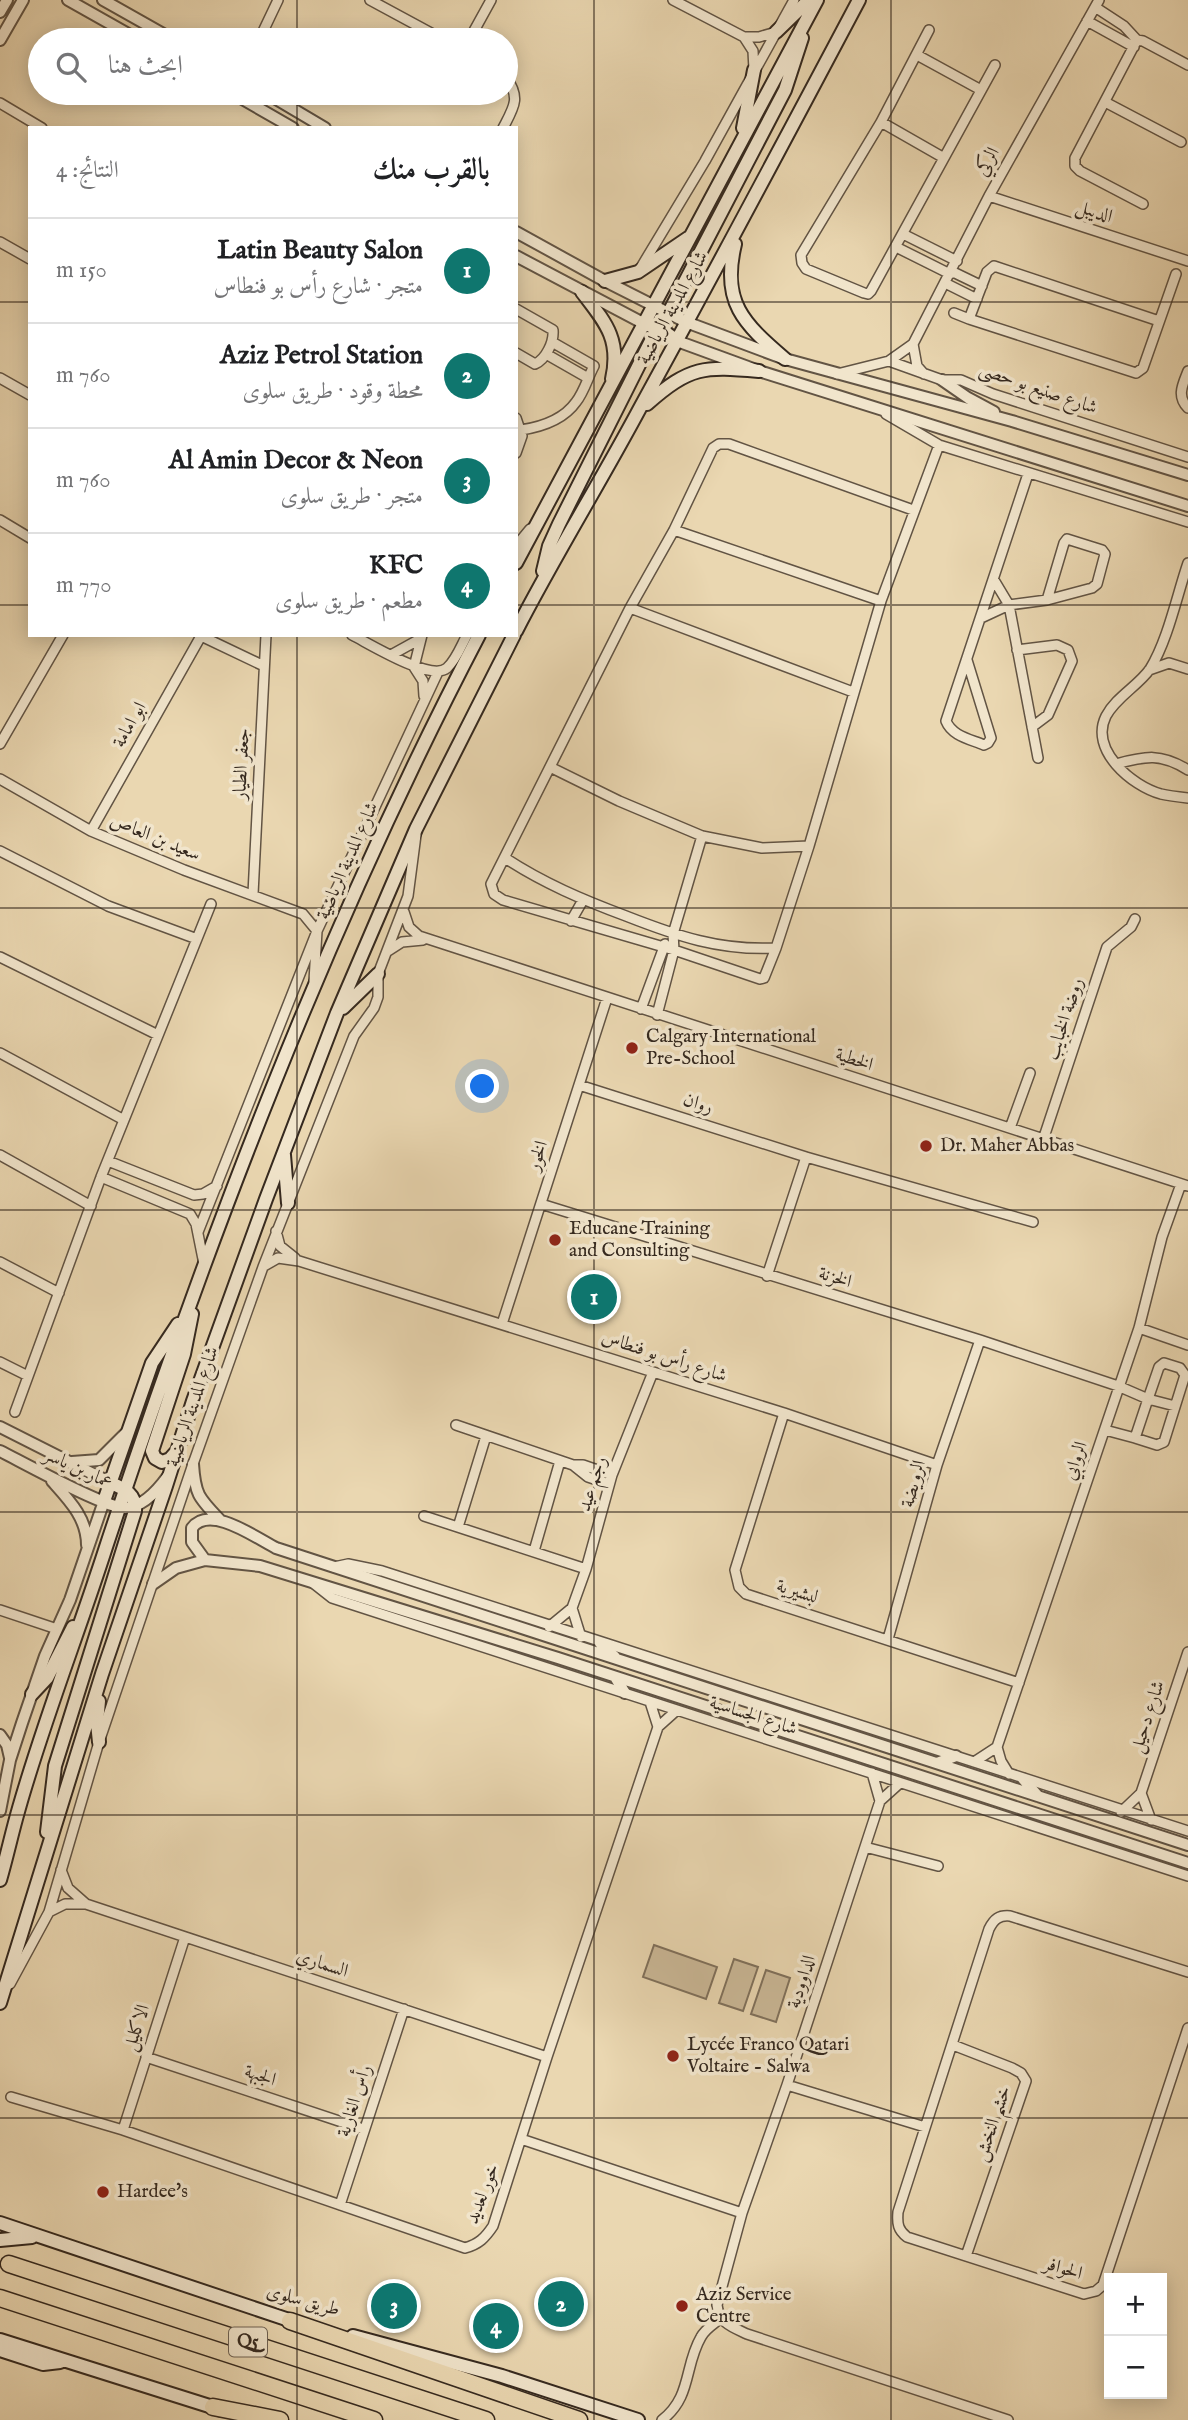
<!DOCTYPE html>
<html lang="ar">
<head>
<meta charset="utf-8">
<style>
	body { margin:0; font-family:"IM FELL English",Amiri,serif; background:#f2f2f2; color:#202124; direction:rtl }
	.controls { position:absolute; right:21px; bottom:21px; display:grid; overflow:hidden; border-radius:0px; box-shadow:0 4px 18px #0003 }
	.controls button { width:63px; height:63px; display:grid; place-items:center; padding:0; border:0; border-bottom:2px solid #e0e0e0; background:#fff; color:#202124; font:35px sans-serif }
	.you { position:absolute; left:483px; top:1087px; width:24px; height:24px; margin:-18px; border:5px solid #fff; border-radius:50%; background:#1a73e8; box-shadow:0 0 0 10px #1a73e833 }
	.badge { display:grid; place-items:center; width:46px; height:46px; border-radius:50%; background:#0f766e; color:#fff; font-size:23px; font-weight:700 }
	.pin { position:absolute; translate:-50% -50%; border:4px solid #fff; box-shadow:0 2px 7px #0006 }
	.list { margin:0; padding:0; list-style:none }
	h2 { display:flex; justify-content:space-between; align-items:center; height:91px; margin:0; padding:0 28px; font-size:30px }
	h2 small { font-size:23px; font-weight:400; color:#757577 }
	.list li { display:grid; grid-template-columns:46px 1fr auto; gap:21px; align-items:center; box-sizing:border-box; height:105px; padding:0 28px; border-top:2px solid #e0e0e0 }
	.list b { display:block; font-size:26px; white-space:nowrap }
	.list p { margin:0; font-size:23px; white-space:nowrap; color:#757577 }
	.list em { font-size:23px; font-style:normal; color:#757577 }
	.icon { flex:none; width:38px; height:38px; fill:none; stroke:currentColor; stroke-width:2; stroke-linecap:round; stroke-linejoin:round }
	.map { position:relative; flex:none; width:1188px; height:2420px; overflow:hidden; direction:ltr }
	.search { position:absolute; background:#fff; box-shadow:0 4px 18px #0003; left:28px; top:28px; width:490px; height:77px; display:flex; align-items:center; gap:18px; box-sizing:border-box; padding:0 24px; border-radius:38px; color:#757577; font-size:26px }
	.panel { position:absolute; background:#fff; box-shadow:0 4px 18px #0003; left:28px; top:126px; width:490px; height:511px; border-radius:0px; direction:rtl }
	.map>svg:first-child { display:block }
	.green { fill:#cbb998; stroke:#80715c; stroke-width:2 }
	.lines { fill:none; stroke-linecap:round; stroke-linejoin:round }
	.minor-casing { stroke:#625444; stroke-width:12 }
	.tertiary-casing { stroke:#625444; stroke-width:14 }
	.secondary-casing { stroke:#35291f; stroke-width:16 }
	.motorway-casing { stroke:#35291f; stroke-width:19 }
	.minor { stroke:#f1e5cc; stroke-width:9 }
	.tertiary { stroke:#f1e5cc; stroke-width:10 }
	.secondary { stroke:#f1e5cc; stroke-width:12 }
	.motorway { stroke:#ead7b1; stroke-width:16 }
	.grid { fill:none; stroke:#35291f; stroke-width:2; stroke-opacity:0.55 }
	.poi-dot { fill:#8f2418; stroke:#f1e5cc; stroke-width:2.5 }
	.labels { text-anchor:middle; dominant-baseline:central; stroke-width:7; stroke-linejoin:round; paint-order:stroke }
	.shield { fill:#f1e5cc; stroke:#6d6153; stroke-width:2 }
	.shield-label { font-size:18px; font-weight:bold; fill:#35291f }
	.street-label { font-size:19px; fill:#35291f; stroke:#f1e5cc }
	.poi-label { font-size:19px; fill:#35291f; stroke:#f1e5cc; text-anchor:start }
</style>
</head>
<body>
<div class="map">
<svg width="1188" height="2420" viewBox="0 0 1188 2420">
	<rect width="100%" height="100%" fill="#ead7b1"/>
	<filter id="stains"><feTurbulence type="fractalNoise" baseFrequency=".00286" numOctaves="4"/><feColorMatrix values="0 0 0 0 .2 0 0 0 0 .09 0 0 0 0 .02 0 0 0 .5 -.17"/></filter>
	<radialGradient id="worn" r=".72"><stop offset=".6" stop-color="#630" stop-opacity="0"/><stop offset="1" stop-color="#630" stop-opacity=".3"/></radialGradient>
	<path class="green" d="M 654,1945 L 717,1967 L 706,1999 L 643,1977 Z
		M 734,1959 L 758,1967 L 743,2011 L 719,2003 Z
		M 766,1970 L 790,1978 L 776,2022 L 751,2014 Z"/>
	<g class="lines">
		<defs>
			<path id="minor" d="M 370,0 L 444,40
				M 673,0 L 744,37 L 759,37 L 776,32
				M 1095,7 L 1124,26 L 1137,40
				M 1087,21 L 1134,47
				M 744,37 L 753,51 L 754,70
				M 259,40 L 278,0
				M 469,40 L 491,0
				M 917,55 L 981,90
				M 1105,102 L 1181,142
				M 0,103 L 42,128
				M 881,122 L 929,30
				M 503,128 C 514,107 521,98 506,77
				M 944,158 L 881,122 L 801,255 L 802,263 L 806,269 L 864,293 L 868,294 L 871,291 L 995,65
				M 989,196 L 1188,261
				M 1143,204 L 1080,171 L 1075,166 L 1075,158 L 1137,40 L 1143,41 L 1188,65
				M 903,234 L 957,261
				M 0,242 L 30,259
				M 896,247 L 950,274
				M 640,269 L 705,161 L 794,0
				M 951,271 L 982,286
				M 945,283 L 977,299
				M 516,309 L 553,330 C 554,342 546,359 535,364 L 516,353
				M 954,313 L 969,319
				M 1159,321 L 994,266 L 987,272 L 969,319 L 1136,373 L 1143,368 L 1176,274
				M 913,344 L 917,366 L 924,374
				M 546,354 L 588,378
				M 889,361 L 913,344 L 989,196 L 1099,0
				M 1188,371 C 1183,384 1176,396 1188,408
				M 837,374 L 889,361 L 942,380 L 961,380 L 993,394 L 1188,457
				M 0,378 L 30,395
				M 886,414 L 939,445 L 1188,522
				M 516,418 L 522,436 L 516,453
				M 521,430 C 541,427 564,419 576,402 C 584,392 588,377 594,366 L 552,342
				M 913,510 L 729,444 L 719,444 L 713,448 L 674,530 L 630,608 L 491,884 L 494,894 L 503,900 L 674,950 L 760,979 L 764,978 L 776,948 L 809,846 L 881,601 L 939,445
				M 0,520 L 30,538
				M 674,530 L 881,601
				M 516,546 L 530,529
				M 1188,563 C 1177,595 1168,640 1150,669 C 1138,686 1116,697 1106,716 C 1089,750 1132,786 1161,794 C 1170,796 1179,797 1188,798
				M 994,580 L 1009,605 L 1038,758
				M 630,608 L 853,692
				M 981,618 L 1009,605 L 1047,600 L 1092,588 L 1097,584 L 1105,554 L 1102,550 L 1067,539 L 1064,543 L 1047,600
				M 199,635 L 264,666
				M 352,635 C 370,644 431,682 447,668 C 456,660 461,646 467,635
				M 422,635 L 414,667 L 423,681 L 424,696
				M 1017,650 L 1057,645 L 1068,650 L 1072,661 L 1048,715 L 1032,727
				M 391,655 L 420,639
				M 967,660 L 991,738 L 988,743 L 984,745 C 970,739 952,736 946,721 L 1028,474
				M 1149,670 L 1169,663 L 1188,669
				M 0,744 L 63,635
				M 1116,764 C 1146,756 1161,753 1188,770
				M 550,767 L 619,801 L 702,836 L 762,848 L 809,846
				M 0,779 L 91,831 L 184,870 L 303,914 L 317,931 L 314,981
				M 91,831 L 201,636
				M 0,851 L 108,906 L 197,939
				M 505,858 C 543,883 583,900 626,916 C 677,936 720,951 776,948
				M 253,894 L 266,635
				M 404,912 L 409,927 L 419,936 L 1188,1186
				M 571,921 L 583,900
				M 388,951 L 402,942 L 423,940
				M 0,957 L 158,1035
				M 641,1009 L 665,944
				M 657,1015 L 674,950 L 673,934 L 702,836
				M 0,1053 L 124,1120
				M 579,1085 L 806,1157 L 1033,1222
				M 1010,1128 L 1030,1073
				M 1043,1140 L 1107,947 L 1131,927 L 1135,919
				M 0,1155 L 91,1206
				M 108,1161 L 194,1195 L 203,1194 L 217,1186
				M 101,1177 L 190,1214 L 196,1224 L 204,1264
				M 541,1204 L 980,1340 L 1118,1386 L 1148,1399 L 1135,1438 L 1105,1430
				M 276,1231 L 280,1246 L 295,1258
				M 198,1232 L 317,931 L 438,672
				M 0,1262 L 59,1293
				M 264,1266 L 278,1258 L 299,1261 L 784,1413 L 937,1465
				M 767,1276 L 806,1157
				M 502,1324 L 607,998
				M 1139,1328 L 1188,1345
				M 0,1362 L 28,1376
				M 15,1412 L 101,1177 L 211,904
				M 784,1413 L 735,1570 L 739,1587 L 746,1594 L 1019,1683
				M 456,1425 L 573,1465 L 583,1465 L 612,1475
				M 1135,1438 L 1157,1445 L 1164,1442 L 1185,1375 L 1180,1368 L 1164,1363 L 1159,1367 L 1148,1399 L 1175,1406
				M 573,1465 L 588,1477 L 609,1484
				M 424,1516 L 586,1569
				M 458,1527 L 486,1436
				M 534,1551 L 560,1461
				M 334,1567 L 348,1564 L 382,1571 L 1188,1831
				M 313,1583 L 332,1598 L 1188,1876
				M 572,1608 L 581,1637
				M 0,1610 L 57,1629
				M 549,1627 L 572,1608 L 586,1569 L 612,1475 L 653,1372
				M 888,1639 L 937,1465 L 980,1340
				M 650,1702 L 658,1727
				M 997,1747 L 1001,1761 L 1009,1774
				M 974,1762 L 997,1747 L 1139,1328 L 1162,1237 L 1181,1184
				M 872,1773 L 880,1801 L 787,2085 L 742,2213 L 717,2305 C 719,2323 732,2327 747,2334 L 1008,2420
				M 1141,1793 L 1151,1820
				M 880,1801 L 900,1783
				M 1121,1812 L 1141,1793 L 1188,1652
				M 865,1847 L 938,1866
				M 61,1870 L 68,1888 L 85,1903
				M 49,1912 L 65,1904 L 86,1904 L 547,2057
				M 1188,1972 L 1010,1916 C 999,1915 994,1919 989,1929 L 898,2212 C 897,2224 898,2230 907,2237 L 1084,2294 L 1096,2291 L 1103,2285 L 1188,2028
				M 10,1984 L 49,1912 L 99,1742 L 193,1464 L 263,1267 L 354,1036 L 374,1008 L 378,997 L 378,974 L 408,896 L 416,835
				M 953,2045 L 1012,2068 L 1021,2073 L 1026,2081 L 966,2256
				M 146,2057 L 363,2129
				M 787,2085 L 925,2127
				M 11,2097 L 123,2130 L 465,2248 C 479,2244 485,2238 493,2226 L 547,2057 L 658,1727 L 677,1710
				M 123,2130 L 185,1937
				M 521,2139 L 742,2213
				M 340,2205 L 404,2009
				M 662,2420 C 692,2397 684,2366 701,2337 C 705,2329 714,2324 721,2318"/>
			<path id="tertiary" d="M 68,0 L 139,40
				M 103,0 L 174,40
				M 0,12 L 7,0
				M 0,40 L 23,0
				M 232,93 L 293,128
				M 266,93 L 325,128
				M 516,232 L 605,281 L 686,322 L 785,359 L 1012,421 L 1188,475
				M 516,256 L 677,341 L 759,371 L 1188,506
				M 942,380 L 968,398 L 994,412
				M 0,1427 L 111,1483
				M 0,1451 C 22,1462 105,1508 125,1508 C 143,1507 158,1490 168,1476
				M 72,1462 L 99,1460 L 125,1434
				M 193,1464 C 195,1495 199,1498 220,1520
				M 52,1481 C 69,1500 87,1518 87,1545
				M 205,1560 L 192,1542 L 192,1528 C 209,1504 255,1537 276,1548 L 1188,1845
				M 153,1584 L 176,1568 L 205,1560 L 260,1566 L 558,1658 L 1188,1863
				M 600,1643 L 615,1657
				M 615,1677 L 625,1693
				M 0,1735 L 7,1745 L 10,1758
				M 937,1763 L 956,1756
				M 1023,1779 L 1038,1796
				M 0,1811 L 10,1760 L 22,1723 L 45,1656 L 70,1600 L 104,1501"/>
			<path id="secondary" d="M 776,32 L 809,0
				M 743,128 L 754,70
				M 735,244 C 721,302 743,323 785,359
				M 605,281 L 638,272 L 688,238
				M 582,292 C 605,322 621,339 612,379
				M 677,341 L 665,332 L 664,322 L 785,90 L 802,38
				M 647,404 C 690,366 704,366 759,371
				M 516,563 L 817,0
				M 543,571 L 549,546 L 559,524 L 662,319
				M 516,631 C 555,555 600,483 640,408 C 714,273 787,136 859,0
				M 343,1008 L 378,974
				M 284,1155 L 288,1203
				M 177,1451 L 170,1459 L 162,1462 L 155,1458 L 152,1451 L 184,1354 L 192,1314
				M 104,1501 L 152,1363 L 178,1324
				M 32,1694 L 47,1678 L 73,1627
				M 99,1701 L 97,1723 L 99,1742
				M 47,1832 L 55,1766 L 135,1511 C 136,1494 125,1489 111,1483
				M 0,1880 C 7,1856 12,1832 19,1808 C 44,1720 78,1634 106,1547 C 209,1236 327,926 479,635
				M 0,2003 L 102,1674 L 166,1486 L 193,1401 L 266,1199 L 337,1013 L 416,829 L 514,635
				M 0,2223 L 298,2323
				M 0,2240 L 32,2237
				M 353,2336 L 502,2376 L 638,2420
				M 0,2340 L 222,2410
				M 0,2350 L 43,2364 L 60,2362"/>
			<path id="motorway" d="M 9,2264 L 486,2420
				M 0,2298 L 374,2420
				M 290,2321 L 579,2420
				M 213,2407 L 280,2420"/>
		</defs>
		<use href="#minor" class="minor-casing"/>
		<use href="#tertiary" class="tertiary-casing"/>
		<use href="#secondary" class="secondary-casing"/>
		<use href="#motorway" class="motorway-casing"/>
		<use href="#minor" class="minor"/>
		<use href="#tertiary" class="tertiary"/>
		<use href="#secondary" class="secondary"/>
		<use href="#motorway" class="motorway"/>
	</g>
	<path class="grid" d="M 297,0 L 297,40M 594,0 L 594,2420M 891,0 L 891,2420M 297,93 L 297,128M 0,302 L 30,302M 516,302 L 1188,302M 0,605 L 30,605M 516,605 L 1188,605M 297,635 L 297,2420M 0,908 L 1188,908M 0,1210 L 1188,1210M 0,1512 L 1188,1512M 0,1815 L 1188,1815M 0,2118 L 1188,2118"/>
	<g class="poi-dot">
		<circle cx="632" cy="1048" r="7"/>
		<circle cx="926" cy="1146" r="7"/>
		<circle cx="555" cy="1240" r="7"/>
		<circle cx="673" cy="2056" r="7"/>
		<circle cx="103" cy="2192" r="7"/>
		<circle cx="682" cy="2306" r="7"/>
	</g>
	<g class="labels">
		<rect class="shield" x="229" y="2327.5" width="38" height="29" rx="5"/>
		<g class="shield-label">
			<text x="248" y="2342">Q5</text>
		</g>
		<g class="street-label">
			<text transform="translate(988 162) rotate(-61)">الركي</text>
			<text transform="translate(1094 212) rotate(18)">الديبل</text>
			<text transform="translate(673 308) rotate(-61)">شارع المدينة الرياضية</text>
			<text transform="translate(1038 389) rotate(19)">شارع صنيع بو حصى</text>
			<text transform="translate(130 725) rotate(-61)">ابو امامة</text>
			<text transform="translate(242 764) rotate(-87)">جعفر الطيار</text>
			<text transform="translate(155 838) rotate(22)">سعيد بن العاص</text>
			<text transform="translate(348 861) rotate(-66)">شارع المدينة الرياضية</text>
			<text transform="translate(1065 1019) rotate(-72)">روضة الخبايب</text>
			<text transform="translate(854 1060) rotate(18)">الخطية</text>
			<text transform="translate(698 1104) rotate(18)">روان</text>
			<text transform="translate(538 1156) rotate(-72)">الخور</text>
			<text transform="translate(835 1278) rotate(17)">الخزنة</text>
			<text transform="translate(664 1357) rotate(18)">شارع رأس بو فنطاس</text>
			<text transform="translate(193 1407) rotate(-71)">شارع المدينة الرياضية</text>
			<text transform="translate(1076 1461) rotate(-71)">الروابي</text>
			<text transform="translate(78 1469) rotate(25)">عمار بن ياسر</text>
			<text transform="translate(593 1484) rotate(-72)">رجم عيد</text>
			<text transform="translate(914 1484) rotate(-74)">الرويضة</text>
			<text transform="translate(797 1592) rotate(18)">لبشيرية</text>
			<text transform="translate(753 1716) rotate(18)">شارع الجساسية</text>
			<text transform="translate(1148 1717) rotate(-72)">شارع دحيل</text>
			<text transform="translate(322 1964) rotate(18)">السماري</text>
			<text transform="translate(802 1982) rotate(-72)">الداوودية</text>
			<text transform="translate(137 2028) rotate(-72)">الاكليل</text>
			<text transform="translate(260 2076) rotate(18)">الجبهة</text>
			<text transform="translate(355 2101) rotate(-72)">رأس الغارية</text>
			<text transform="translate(993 2124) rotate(-71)">خشم النخش</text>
			<text transform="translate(483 2194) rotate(-69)">خور لعديد</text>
			<text transform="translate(1063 2269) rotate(17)">الحوافر</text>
			<text transform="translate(303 2301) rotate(15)">طريق سلوى</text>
		</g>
		<g class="poi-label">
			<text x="646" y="1037">Calgary International<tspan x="646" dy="22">Pre-School</tspan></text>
			<text x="940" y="1146">Dr. Maher Abbas</text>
			<text x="569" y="1229">Educane Training<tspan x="569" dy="22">and Consulting</tspan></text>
			<text x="687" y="2045">Lycée Franco Qatari<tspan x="687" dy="22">Voltaire - Salwa</tspan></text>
			<text x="117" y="2192">Hardee's</text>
			<text x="696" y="2295">Aziz Service<tspan x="696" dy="22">Centre</tspan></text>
		</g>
	</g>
	<rect width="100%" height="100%" filter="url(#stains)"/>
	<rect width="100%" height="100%" fill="url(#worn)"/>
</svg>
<div class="controls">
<button>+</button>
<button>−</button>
</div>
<div class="you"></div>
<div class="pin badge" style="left:594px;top:1297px">1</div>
<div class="pin badge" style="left:561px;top:2304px">2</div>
<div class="pin badge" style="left:394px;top:2306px">3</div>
<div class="pin badge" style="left:496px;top:2326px">4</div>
<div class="search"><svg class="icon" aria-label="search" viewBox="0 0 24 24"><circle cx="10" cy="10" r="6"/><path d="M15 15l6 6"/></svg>ابحث هنا</div>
<section class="panel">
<h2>بالقرب منك<small>النتائج: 4</small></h2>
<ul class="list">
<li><span class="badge">1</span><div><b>Latin Beauty Salon</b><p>متجر · شارع رأس بو فنطاس</p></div><em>150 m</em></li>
<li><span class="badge">2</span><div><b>Aziz Petrol Station</b><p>محطة وقود · طريق سلوى</p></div><em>760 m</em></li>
<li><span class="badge">3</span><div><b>Al Amin Decor &amp; Neon</b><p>متجر · طريق سلوى</p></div><em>760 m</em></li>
<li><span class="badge">4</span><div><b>KFC</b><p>مطعم · طريق سلوى</p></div><em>770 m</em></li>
</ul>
</section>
</div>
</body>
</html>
